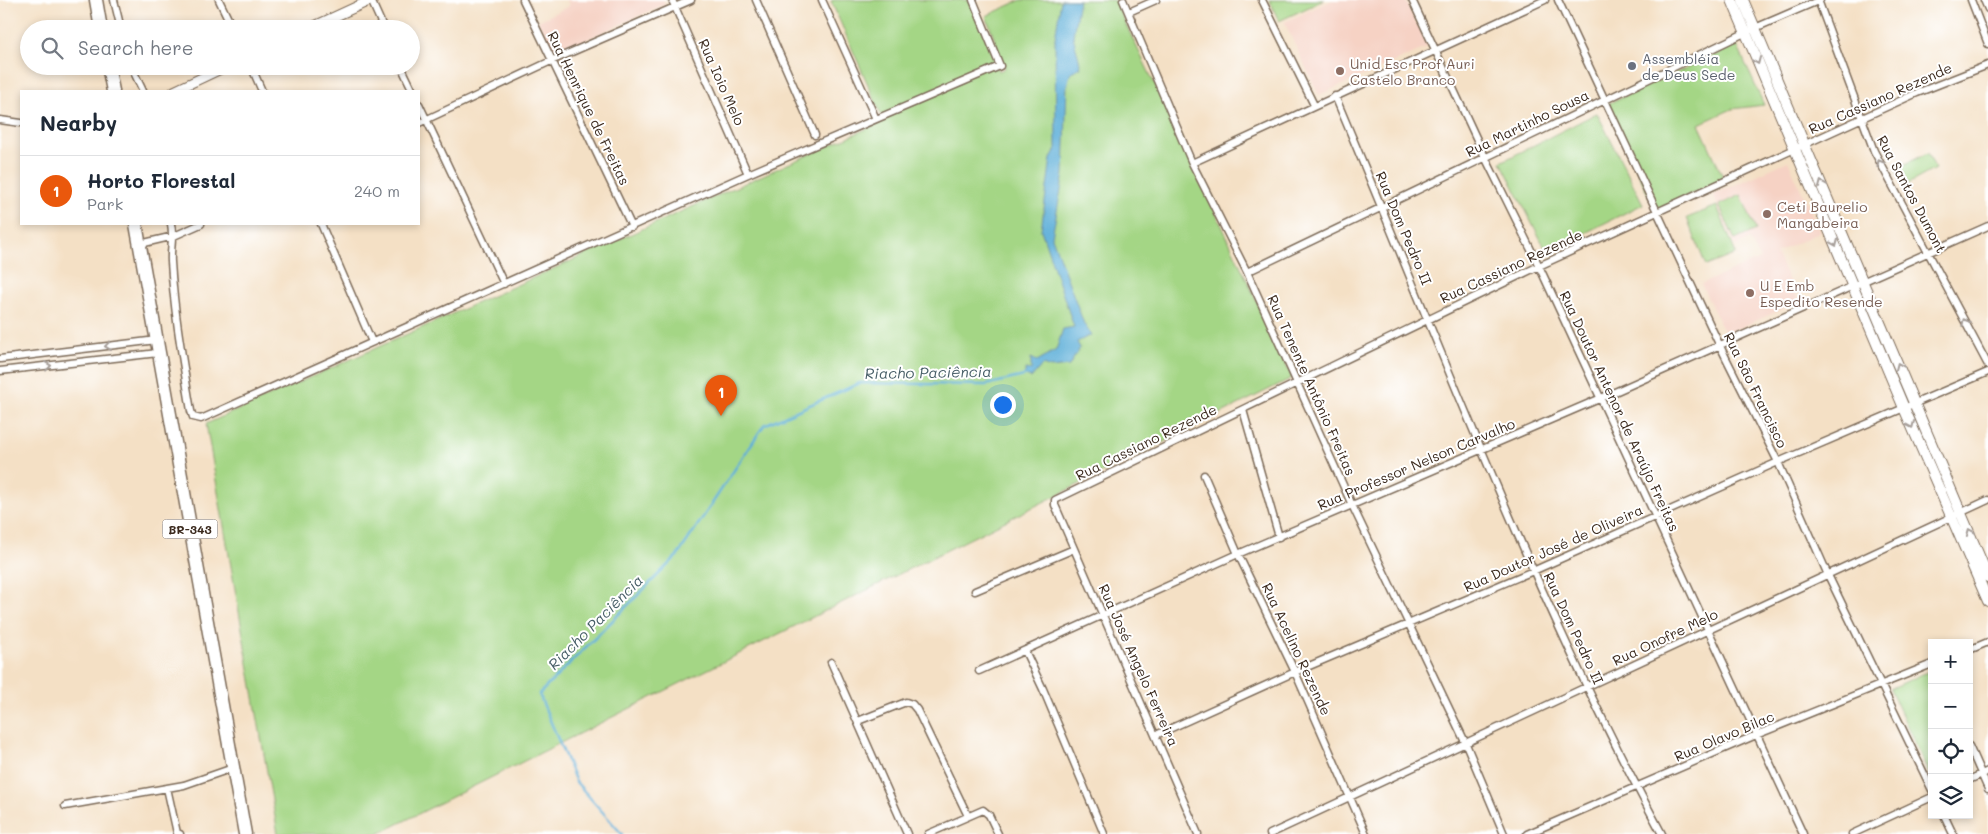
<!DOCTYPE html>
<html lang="en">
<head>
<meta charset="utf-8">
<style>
	body { margin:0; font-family:Mali,sans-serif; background:#f2f2f3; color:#1f2937 }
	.controls { position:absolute; right:15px; bottom:15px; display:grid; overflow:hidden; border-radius:0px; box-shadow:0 2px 8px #0003 }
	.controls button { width:45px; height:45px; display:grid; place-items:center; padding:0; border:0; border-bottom:1px solid #e0e1e3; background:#fff; color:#1f2937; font:25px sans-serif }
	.you { position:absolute; left:1002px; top:404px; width:18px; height:18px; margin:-12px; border:4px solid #fff; border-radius:50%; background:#1a73e8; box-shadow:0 0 0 8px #1a73e833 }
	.badge { display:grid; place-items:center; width:32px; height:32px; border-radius:50%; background:#ea580c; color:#fff; font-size:16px; font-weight:700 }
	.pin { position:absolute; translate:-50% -41px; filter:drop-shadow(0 1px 2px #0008) }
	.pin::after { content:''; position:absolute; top:26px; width:18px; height:15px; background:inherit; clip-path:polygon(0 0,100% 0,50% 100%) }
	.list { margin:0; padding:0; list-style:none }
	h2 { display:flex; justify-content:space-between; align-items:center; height:65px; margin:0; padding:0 20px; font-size:21px }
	h2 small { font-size:16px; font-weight:400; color:#747a83 }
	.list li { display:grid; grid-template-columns:32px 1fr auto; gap:15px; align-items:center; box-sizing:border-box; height:70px; padding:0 20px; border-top:1px solid #e0e1e3 }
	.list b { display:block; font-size:19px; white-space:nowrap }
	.list p { margin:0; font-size:16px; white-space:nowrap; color:#747a83 }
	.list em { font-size:16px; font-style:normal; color:#747a83 }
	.icon { flex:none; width:28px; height:28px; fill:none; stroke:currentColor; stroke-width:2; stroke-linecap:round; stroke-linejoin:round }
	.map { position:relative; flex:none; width:1988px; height:834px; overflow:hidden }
	.search { position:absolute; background:#fff; box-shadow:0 2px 8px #0003; left:20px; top:20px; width:400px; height:55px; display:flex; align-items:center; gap:12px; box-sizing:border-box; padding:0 18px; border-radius:28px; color:#747a83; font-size:19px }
	.panel { position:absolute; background:#fff; box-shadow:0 2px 8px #0003; left:20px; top:90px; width:400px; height:135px; border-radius:0px }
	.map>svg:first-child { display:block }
	.built { fill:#f6d2c4 }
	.green { fill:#a4d685; stroke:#708052 }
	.water { fill:#5caed8; stroke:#4c6c7b }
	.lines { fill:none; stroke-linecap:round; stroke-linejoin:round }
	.stream { stroke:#5caed8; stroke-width:2.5 }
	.street-casing { stroke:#7c6a58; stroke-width:9 }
	.secondary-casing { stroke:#7c6a58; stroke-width:11 }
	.primary-casing { stroke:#7c6a58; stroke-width:12 }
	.highway-casing { stroke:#7c6a58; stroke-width:15 }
	.street { stroke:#fff; stroke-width:6 }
	.secondary { stroke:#fff; stroke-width:9 }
	.primary { stroke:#fff; stroke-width:10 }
	.highway { stroke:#fff; stroke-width:12 }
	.oneway { stroke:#a79f9a }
	.worship-dot { fill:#6b7280; stroke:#fff; stroke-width:2 }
	.education-dot { fill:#8d6e63; stroke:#fff; stroke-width:2 }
	.labels { text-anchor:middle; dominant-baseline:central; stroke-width:4; stroke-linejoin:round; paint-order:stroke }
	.shield { fill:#fff; stroke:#766a62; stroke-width:1 }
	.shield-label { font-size:12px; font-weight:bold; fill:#3b2a1e }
	.worship-label { font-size:14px; fill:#5b616d; stroke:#fff; text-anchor:start }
	.education-label { font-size:14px; fill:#785e54; stroke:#fff; text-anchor:start }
	.street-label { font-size:14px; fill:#3b2a1e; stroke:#fff }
	.water-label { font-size:15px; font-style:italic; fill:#485f68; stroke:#fff }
</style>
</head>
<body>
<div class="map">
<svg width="1988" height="834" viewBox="0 0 1988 834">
	<rect width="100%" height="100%" fill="#fff"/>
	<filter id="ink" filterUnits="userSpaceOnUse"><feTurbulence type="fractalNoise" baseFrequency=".02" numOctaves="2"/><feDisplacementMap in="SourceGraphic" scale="10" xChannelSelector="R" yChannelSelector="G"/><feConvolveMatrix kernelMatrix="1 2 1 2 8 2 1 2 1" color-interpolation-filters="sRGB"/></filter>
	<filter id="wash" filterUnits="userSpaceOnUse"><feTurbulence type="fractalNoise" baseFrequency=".0096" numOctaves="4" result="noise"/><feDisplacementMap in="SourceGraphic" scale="20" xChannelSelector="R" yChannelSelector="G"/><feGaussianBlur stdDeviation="1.12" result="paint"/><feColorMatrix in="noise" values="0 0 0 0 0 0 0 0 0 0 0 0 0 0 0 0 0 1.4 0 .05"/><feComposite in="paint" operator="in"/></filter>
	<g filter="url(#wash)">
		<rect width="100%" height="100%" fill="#f4e0c5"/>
		<path class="built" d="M 567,0 L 663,0 L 665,4 L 553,55 L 538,21 L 569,6 Z
			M 1333,0 L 1405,0 L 1428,47 L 1319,95 L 1284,22 Z
			M 1788,161 L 1820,232 L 1776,253 L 1799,302 L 1725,334 L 1701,284 L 1760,259 L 1750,239 L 1736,246 L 1713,195 Z"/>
		<path class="green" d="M 833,0 L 971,0 L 999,71 L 1005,68 L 986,16 L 1021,0 L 1114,0 L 1192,161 L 1292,378 L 378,834 L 278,834 L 206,424 L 884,121 L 831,1 Z
			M 1269,0 L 1324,0 L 1279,21 Z
			M 1737,45 L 1764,105 L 1732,109 L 1699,124 L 1724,179 L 1655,210 L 1607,104 Z
			M 1597,113 L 1643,204 L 1547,252 L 1501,162 Z
			M 1928,153 L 1935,169 L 1904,186 L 1895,169 Z
			M 1741,195 L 1756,230 L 1735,240 L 1719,205 Z
			M 1717,206 L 1736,254 L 1706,266 L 1687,218 Z
			M 1927,672 L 1932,683 L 1932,780 L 1890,689 Z"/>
		<path class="water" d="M 1061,0 L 1079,0 L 1073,36 L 1081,67 L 1071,72 L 1067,84 L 1064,174 L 1052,237 L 1084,324 L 1091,335 L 1077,342 L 1080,348 L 1069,366 L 1051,368 L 1042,365 L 1031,378 L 1025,376 L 1025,369 L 1031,370 L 1031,358 L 1037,361 L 1056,350 L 1063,329 L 1074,327 L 1041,230 L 1051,158 L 1056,149 L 1055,38 Z"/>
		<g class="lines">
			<path class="stream" d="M 622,834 L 576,782 L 539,694 L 678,555 L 764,425 L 860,383 L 986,385 L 1028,375"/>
		</g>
	</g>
	<g filter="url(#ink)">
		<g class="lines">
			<defs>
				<path id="street" d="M 114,0 L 121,29
					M 219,0 L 233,29
					M 371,0 L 384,29
					M 523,0 L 632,227
					M 672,0 L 748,174
					M 756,0 L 815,135
					M 822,0 L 876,119
					M 1123,0 L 1192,163 L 1247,272 L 1352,505 L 1466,744 L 1504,834
					M 1262,0 L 1314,105
					M 1412,0 L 1485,157 L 1539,266 L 1803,834
					M 1558,0 L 1719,344 L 1778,462 L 1828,575 L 1932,790
					M 1818,0 L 1874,151 L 1988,365
					M 1971,0 L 1988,44
					M 1984,0 L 1988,9
					M 1129,12 L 1156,0
					M 131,66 L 143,91
					M 251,66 L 262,91
					M 401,66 L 413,91
					M 1335,96 C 1440,344 1533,597 1662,834
					M 419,104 L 504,284
					M 0,120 L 21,123
					M 419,123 L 551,61 L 691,0
					M 1192,163 L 1545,0
					M 171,224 C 174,237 170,249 171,262 C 174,312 183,362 191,411 L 193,417 L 201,419 L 748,174 L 1000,66 L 973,0
					M 321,224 L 372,342
					M 140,244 L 174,236 L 201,224
					M 1247,272 L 1755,28 L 1820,0
					M 0,359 L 157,340
					M 0,371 L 158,353
					M 1243,410 L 1279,537
					M 1204,475 L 1238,554 L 1295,672 L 1366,834
					M 975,591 L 1074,549
					M 1969,650 L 1988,642
					M 1025,651 L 1043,689 L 1104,834
					M 831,662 L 907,834
					M 979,671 L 1238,554 L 1599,399 L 1988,226
					M 858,721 L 906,702 L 912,704 L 917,710 L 968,816
					M 1156,735 L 1295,672 L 1533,571 L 1778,462 L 1988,372
					M 1969,746 L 1988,789
					M 1969,780 L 1988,771
					M 167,788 L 177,833 L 180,834
					M 65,806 L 184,785 L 233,768
					M 1944,815 L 1953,834
					M 928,834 L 983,810 L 989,815 L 998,834
					M 1198,834 L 1055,505 L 1055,500 L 1539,266 L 1917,93 L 1988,65
					M 1270,834 L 1988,500
					M 1527,834 L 1756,735 L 1932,664
					M 1852,834 L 1932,797"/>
				<path id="secondary" d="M 308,29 L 371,0
					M 174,91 L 227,66"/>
				<path id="primary" d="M 1732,0 L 1904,408 L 1988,601
					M 1743,0 L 1988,577"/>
				<path id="highway" d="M 96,0 L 101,29
					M 108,66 L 113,91
					M 136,224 L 245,834"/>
			</defs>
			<use href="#street" class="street-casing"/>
			<use href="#secondary" class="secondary-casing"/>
			<use href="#primary" class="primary-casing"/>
			<use href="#highway" class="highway-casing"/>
			<use href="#street" class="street"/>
			<use href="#secondary" class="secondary"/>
			<use href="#primary" class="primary"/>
			<use href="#highway" class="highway"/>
		</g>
		<defs><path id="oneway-chevron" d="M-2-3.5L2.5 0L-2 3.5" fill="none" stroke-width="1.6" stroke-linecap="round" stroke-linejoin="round" transform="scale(1.25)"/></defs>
		<g class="oneway">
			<use href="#oneway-chevron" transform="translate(1757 61) rotate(67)"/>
			<use href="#oneway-chevron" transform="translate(1880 163) rotate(-119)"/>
			<use href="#oneway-chevron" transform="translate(1822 184) rotate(-113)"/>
			<use href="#oneway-chevron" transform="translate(1835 243) rotate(67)"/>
			<use href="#oneway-chevron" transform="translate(1965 322) rotate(-118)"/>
			<use href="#oneway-chevron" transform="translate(108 346) rotate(173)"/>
			<use href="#oneway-chevron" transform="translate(48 366) rotate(-7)"/>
			<use href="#oneway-chevron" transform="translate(1899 366) rotate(-113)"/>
			<use href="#oneway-chevron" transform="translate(1911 425) rotate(66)"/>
			<use href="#oneway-chevron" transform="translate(1970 532) rotate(-112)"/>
		</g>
	</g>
	<circle class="worship-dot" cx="1632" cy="66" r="5"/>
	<g class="education-dot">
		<circle cx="1340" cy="71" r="5"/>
		<circle cx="1767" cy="214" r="5"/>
		<circle cx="1750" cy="293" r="5"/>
	</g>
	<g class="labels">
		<rect class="shield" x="162.5" y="519.5" width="55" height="19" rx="4"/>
		<g class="shield-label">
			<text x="190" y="529">BR-343</text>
		</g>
		<g class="worship-label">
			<text x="1642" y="58">Assembléia<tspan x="1642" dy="16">de Deus Sede</tspan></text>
		</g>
		<g class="education-label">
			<text x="1350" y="63">Unid Esc Prof Auri<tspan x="1350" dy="16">Castelo Branco</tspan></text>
			<text x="1777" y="206">Ceti Baurelio<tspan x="1777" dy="16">Mangabeira</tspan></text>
			<text x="1760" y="285">U E Emb<tspan x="1760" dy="16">Espedito Resende</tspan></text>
		</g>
		<g class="street-label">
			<text transform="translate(722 82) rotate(66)">Rua Ioio Melo</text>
			<text transform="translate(1880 98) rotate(-24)">Rua Cassiano Rezende</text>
			<text transform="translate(589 108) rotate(64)">Rua Henrique de Freitas</text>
			<text transform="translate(1527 123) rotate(-26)">Rua Martinho Sousa</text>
			<text transform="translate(1912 194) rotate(62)">Rua Santos Dumont</text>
			<text transform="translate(1404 228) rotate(67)">Rua Dom Pedro II</text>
			<text transform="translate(1511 266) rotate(-25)">Rua Cassiano Rezende</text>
			<text transform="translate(1312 385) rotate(66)">Rua Tenente Antônio Freitas</text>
			<text transform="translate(1756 390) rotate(64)">Rua São Francisco</text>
			<text transform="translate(1620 411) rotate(65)">Rua Doutor Antenor de Araújo Freitas</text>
			<text transform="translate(1146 442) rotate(-26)">Rua Cassiano Rezende</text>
			<text transform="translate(1416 464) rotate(-23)">Rua Professor Nelson Carvalho</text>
			<text transform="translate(1553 548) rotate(-24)">Rua Doutor José de Oliveira</text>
			<text transform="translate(1574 628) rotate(65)">Rua Dom Pedro II</text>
			<text transform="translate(1665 637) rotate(-25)">Rua Onofre Melo</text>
			<text transform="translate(1297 649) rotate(65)">Rua Acelino Rezende</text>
			<text transform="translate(1139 665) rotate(66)">Rua José Angelo Ferreira</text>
			<text transform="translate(1724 736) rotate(-23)">Rua Olavo Bilac</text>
		</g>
		<g class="water-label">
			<text transform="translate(928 372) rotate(-1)">Riacho Paciência</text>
			<text transform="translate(595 622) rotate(-45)">Riacho Paciência</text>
		</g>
	</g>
</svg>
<div class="controls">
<button>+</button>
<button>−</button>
<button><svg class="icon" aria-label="locate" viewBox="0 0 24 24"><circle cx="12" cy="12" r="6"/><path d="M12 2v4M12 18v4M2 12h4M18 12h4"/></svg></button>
<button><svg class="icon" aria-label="layers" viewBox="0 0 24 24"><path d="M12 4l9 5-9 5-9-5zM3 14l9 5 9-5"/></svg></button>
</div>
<div class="you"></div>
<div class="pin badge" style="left:721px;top:416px">1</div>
<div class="search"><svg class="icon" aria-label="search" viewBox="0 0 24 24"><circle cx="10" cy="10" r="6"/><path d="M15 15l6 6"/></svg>Search here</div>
<section class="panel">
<h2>Nearby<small></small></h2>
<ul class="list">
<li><span class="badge">1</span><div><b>Horto Florestal</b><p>Park</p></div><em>240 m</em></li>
</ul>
</section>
</div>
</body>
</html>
